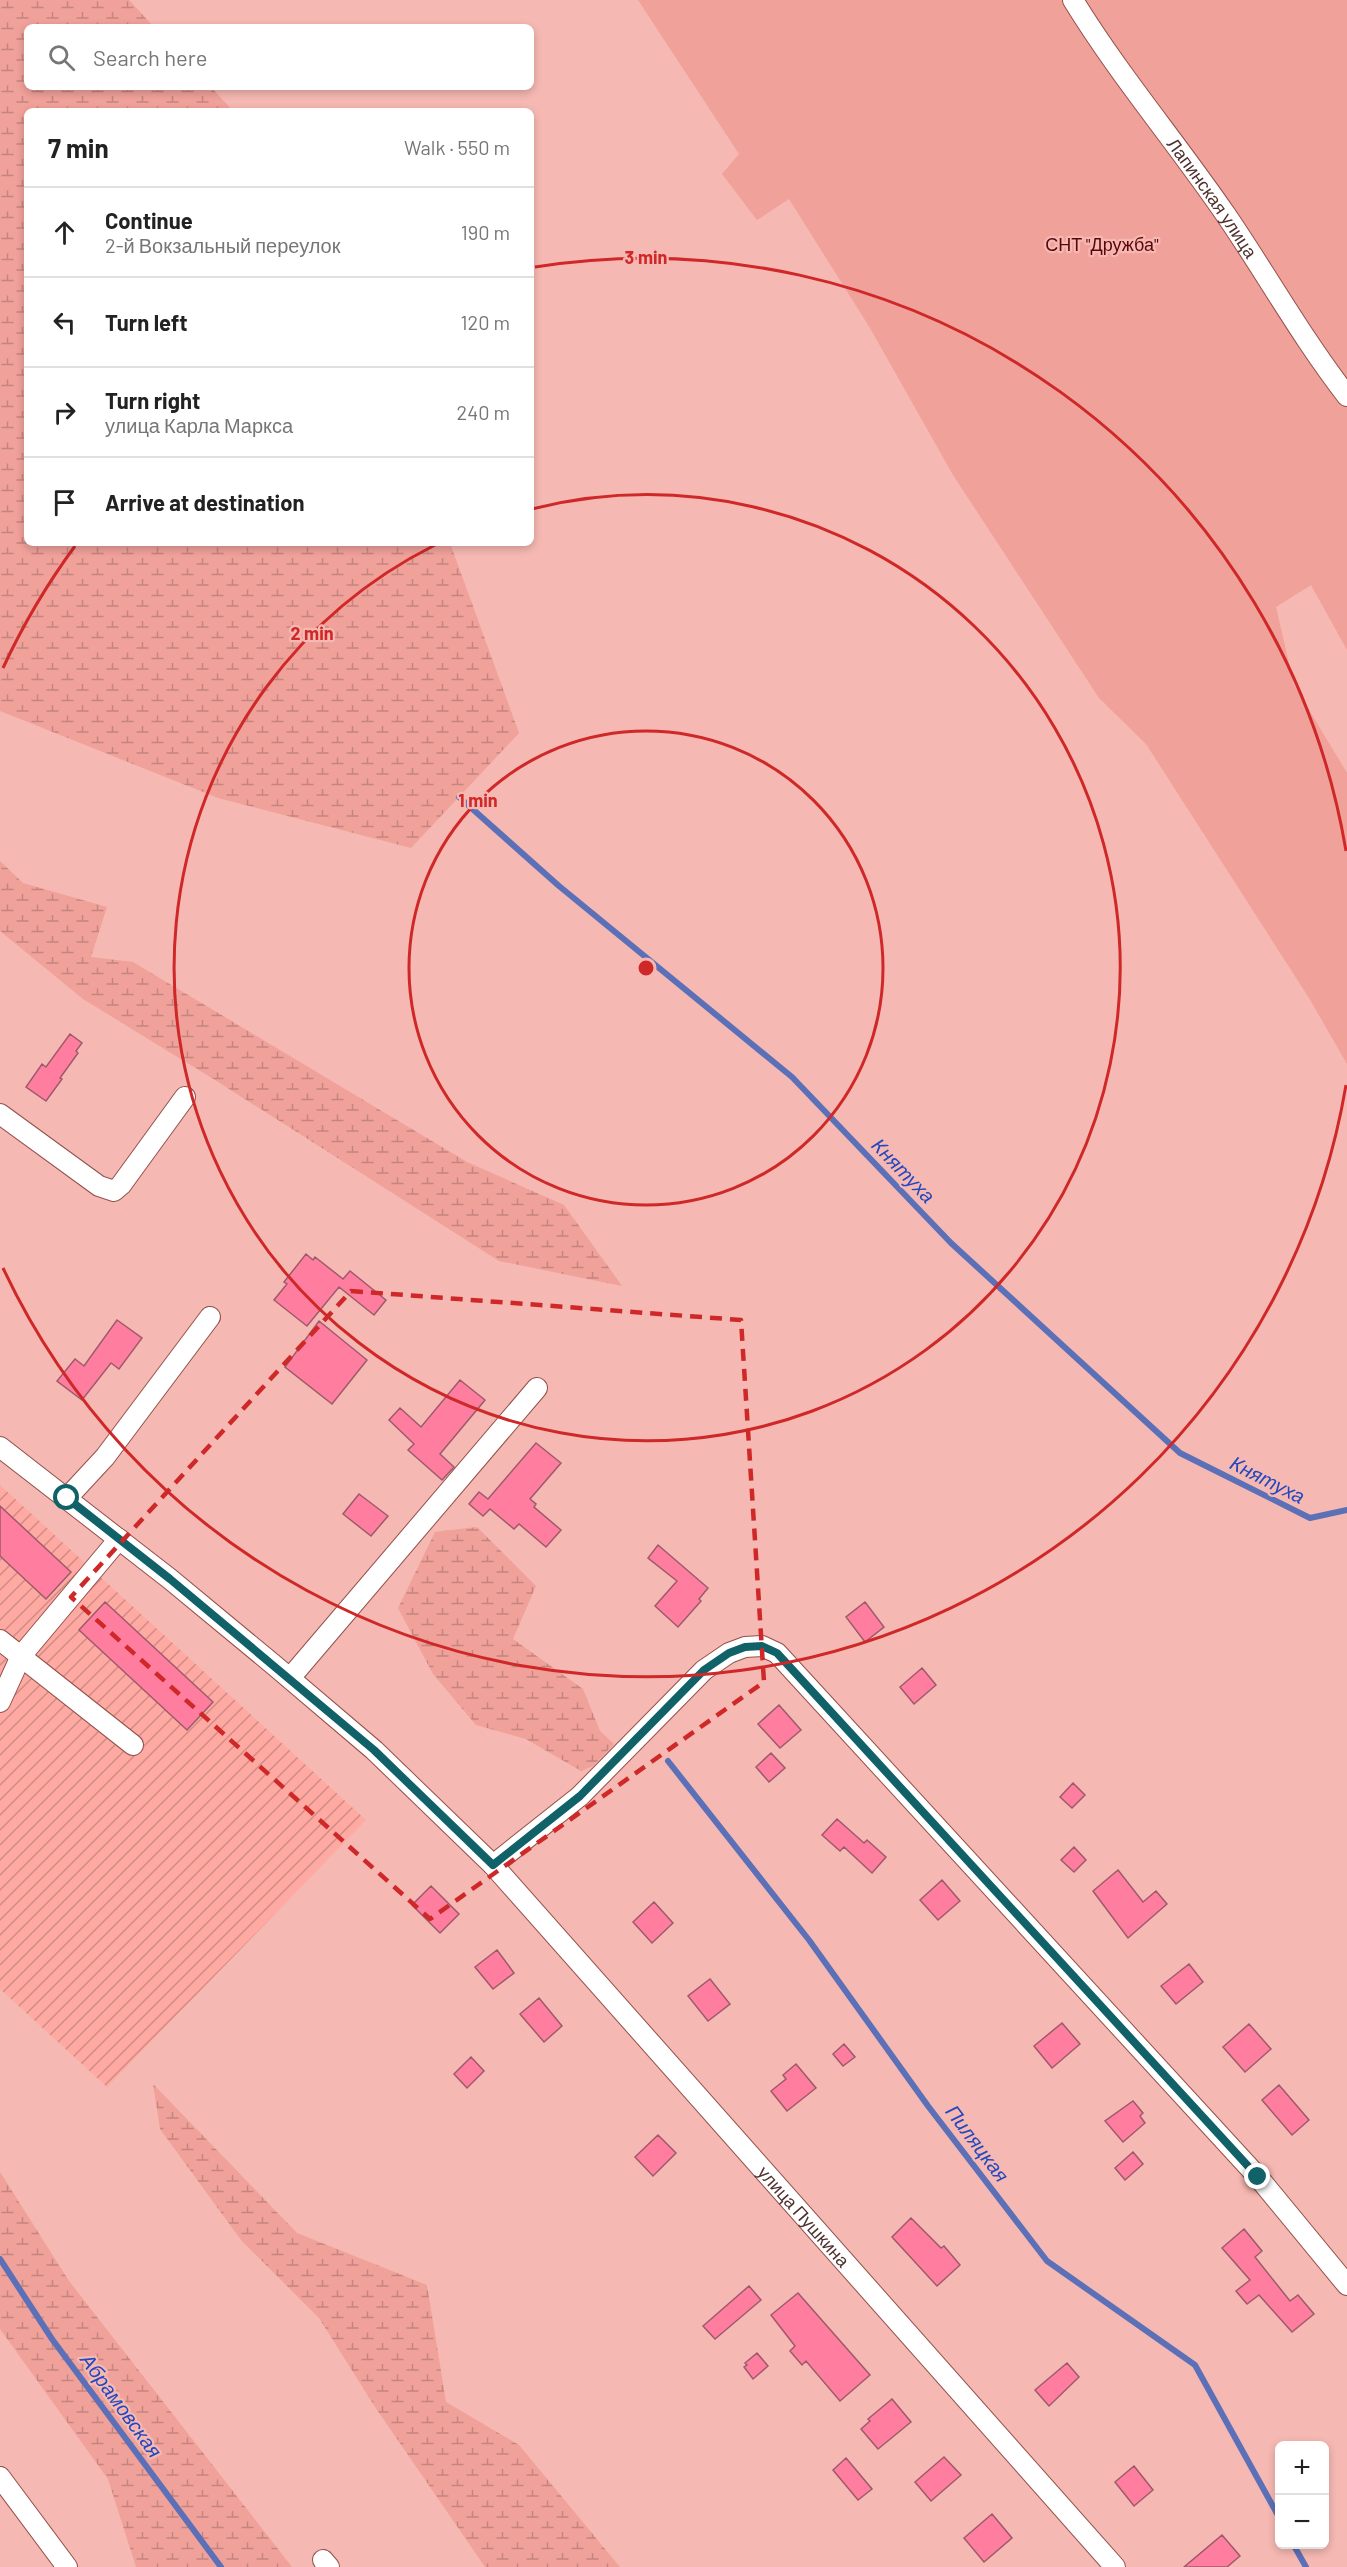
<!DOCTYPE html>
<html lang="en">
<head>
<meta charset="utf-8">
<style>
	body { margin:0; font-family:Barlow,sans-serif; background:#f2f2f2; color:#222 }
	.controls { position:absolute; right:18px; bottom:18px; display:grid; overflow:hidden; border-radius:9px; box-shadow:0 3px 9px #0003 }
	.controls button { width:54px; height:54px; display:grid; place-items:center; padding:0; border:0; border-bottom:2px solid #e0e0e0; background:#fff; color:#222; font:30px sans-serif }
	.stop { position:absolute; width:18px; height:18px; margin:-14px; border:4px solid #116169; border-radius:50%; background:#fff }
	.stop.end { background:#116169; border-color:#fff; box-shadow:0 2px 6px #0008 }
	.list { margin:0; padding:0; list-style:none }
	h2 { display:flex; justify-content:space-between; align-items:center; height:78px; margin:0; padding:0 24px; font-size:26px }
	h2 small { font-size:20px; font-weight:400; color:#767676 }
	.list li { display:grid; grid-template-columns:39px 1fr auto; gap:18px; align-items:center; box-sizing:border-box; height:90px; padding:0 24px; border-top:2px solid #e0e0e0 }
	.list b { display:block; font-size:22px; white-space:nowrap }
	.list p { margin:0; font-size:20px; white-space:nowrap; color:#767676 }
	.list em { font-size:20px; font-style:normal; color:#767676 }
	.icon { flex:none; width:33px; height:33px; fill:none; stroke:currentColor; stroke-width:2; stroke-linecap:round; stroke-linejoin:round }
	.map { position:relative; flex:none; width:1347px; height:2567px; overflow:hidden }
	.search { position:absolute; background:#fff; box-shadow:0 3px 9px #0003; left:24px; top:24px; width:510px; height:66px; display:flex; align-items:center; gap:15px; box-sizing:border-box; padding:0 21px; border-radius:9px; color:#767676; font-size:22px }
	.panel { position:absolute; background:#fff; box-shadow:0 3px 9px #0003; left:24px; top:108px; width:510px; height:438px; border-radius:9px }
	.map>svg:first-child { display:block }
	.industrial { fill:url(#industrial-furrows) }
	.wetland { fill:url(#wetland-marsh) }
	.garden { fill:#f0a19a }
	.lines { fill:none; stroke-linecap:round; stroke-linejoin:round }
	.stream { stroke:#5b70b7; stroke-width:6 }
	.building { fill:#ff7ea0; stroke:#9e5a6a; stroke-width:1.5 }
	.minor-casing { stroke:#93504b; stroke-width:22 }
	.minor { stroke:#fff; stroke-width:20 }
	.route { stroke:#116169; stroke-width:8 }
	.marked { fill:none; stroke:#cf2828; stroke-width:4.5; stroke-dasharray:12 8; stroke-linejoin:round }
	.ring { fill:none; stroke:#cf2828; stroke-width:3 }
	.labels { text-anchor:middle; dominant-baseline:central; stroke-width:4.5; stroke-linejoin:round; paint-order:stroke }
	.street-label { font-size:18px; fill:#4f302d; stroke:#f6b8b2 }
	.park-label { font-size:18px; fill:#59060b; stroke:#f6b8b2 }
	.water-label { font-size:20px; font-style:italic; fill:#2148bf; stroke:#f6b8b2 }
	.centre { fill:#cf2828; stroke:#f6b8b2; stroke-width:3 }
	.ring-label { font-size:18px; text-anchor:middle; font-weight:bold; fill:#cf2828; stroke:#f6b8b2; stroke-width:4.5; stroke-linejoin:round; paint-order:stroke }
</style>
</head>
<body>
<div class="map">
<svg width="1347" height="2567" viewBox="0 0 1347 2567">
	<defs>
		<pattern id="industrial-furrows" width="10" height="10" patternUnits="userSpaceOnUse" patternTransform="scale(1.5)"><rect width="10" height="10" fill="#feaaa2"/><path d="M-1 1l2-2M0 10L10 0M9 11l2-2" fill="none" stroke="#d08b84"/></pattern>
		<pattern id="wetland-marsh" width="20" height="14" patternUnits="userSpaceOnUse" patternTransform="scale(1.5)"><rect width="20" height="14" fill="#f0a19a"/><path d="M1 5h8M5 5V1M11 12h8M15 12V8" fill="none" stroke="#c5847e"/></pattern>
	</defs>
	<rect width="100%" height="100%" fill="#f6b8b2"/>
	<path class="industrial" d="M 0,1485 L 366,1820 L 107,2087 L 0,1989 Z"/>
	<path class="wetland" d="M 0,0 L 129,0 L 154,27 L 27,27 L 27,87 L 211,87 L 233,111 L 27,111 L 27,543 L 450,543 L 519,733 L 411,848 L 218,798 L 0,711 Z
		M 0,861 L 23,883 L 107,907 L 91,957 L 133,962 L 467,1162 L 564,1205 L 622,1286 L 499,1261 L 215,1080 L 83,999 L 0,931 Z
		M 477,1527 L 536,1586 L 513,1639 L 583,1689 L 600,1731 L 614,1744 L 593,1766 L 581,1771 L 526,1739 L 476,1725 L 433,1674 L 398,1608 L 435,1532 Z
		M 153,2084 L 297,2233 L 427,2285 L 446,2402 L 519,2445 L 620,2567 L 485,2567 L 375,2407 L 319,2318 L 241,2240 L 160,2129 Z
		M 0,2172 L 69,2281 L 292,2567 L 136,2567 L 108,2479 L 0,2329 Z"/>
	<path class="garden" d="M 638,0 L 1347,0 L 1347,650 L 1311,585 L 1276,607 L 1294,685 L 1347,773 L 1347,1064 L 1309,998 L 1146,744 L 1099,698 L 953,475 L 870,328 L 789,199 L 757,220 L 722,174 L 739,154 Z"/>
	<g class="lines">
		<path class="stream" d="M 459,797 L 559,886 L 792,1077 L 951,1243 L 1180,1453 L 1310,1518 L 1347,1510
			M 668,1761 L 809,1940 L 928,2106 L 1047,2261 L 1195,2365 L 1280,2519
			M 0,2259 L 52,2339 L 221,2567
			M 1293,2544 L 1306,2567"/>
	</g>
	<path class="building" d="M 70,1034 L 82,1043 L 76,1051 L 78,1053 L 60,1078 L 62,1079 L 46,1101 L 26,1087 L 42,1064 L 46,1067 Z
		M 306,1254 L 313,1260 L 315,1257 L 343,1279 L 350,1271 L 386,1300 L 374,1315 L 339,1287 L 307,1326 L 274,1300 L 287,1284 L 284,1282 Z
		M 117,1320 L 142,1338 L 119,1369 L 111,1363 L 82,1400 L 57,1381 L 75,1359 L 84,1366 Z
		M 319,1321 L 367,1360 L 332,1404 L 285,1367 Z
		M 460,1380 L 485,1400 L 440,1454 L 454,1467 L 442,1480 L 408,1450 L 414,1444 L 389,1420 L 400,1408 L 421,1427 Z
		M 536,1443 L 561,1463 L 530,1499 L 536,1504 L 534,1507 L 561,1530 L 546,1547 L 519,1524 L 514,1529 L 490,1509 L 483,1516 L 469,1504 L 479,1492 L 488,1499 Z
		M 359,1494 L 388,1516 L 371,1536 L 343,1514 Z
		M 0,1506 L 71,1572 L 46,1599 L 0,1556 Z
		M 658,1545 L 708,1588 L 699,1599 L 701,1601 L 678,1627 L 655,1606 L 677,1581 L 648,1558 Z
		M 105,1602 L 213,1702 L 187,1730 L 79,1630 Z
		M 865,1602 L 884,1627 L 865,1642 L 846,1617 Z
		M 922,1668 L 936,1685 L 914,1704 L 900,1687 Z
		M 779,1705 L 801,1730 L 780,1748 L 758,1724 Z
		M 771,1753 L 785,1768 L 769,1782 L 756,1767 Z
		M 1073,1783 L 1085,1795 L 1072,1808 L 1060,1797 Z
		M 837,1819 L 864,1843 L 867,1840 L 886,1857 L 872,1873 L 844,1847 L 840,1851 L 822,1835 Z
		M 1074,1847 L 1086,1860 L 1074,1872 L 1061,1860 Z
		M 1118,1870 L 1143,1902 L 1156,1891 L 1167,1904 L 1128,1938 L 1093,1891 Z
		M 942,1880 L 960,1901 L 938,1920 L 920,1900 Z
		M 431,1886 L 459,1914 L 440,1933 L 412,1905 Z
		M 654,1902 L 673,1923 L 652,1943 L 633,1922 Z
		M 497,1950 L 514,1973 L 493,1989 L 475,1967 Z
		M 1189,1964 L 1203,1982 L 1176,2004 L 1161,1986 Z
		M 710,1979 L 730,2004 L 708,2021 L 688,1996 Z
		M 539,1998 L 562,2026 L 544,2042 L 520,2014 Z
		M 1062,2023 L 1080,2044 L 1052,2068 L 1034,2046 Z
		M 1249,2024 L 1271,2049 L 1245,2072 L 1223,2047 Z
		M 844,2044 L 855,2057 L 843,2066 L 833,2054 Z
		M 471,2057 L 484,2071 L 467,2088 L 454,2074 Z
		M 796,2064 L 816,2088 L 787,2111 L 771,2091 L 786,2079 L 783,2075 Z
		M 1279,2085 L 1309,2120 L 1292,2135 L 1262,2100 Z
		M 1133,2101 L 1143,2113 L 1140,2116 L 1145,2123 L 1123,2142 L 1105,2121 Z
		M 658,2135 L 676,2153 L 653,2176 L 635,2157 Z
		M 1133,2152 L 1143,2164 L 1125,2180 L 1115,2168 Z
		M 911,2218 L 941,2248 L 944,2246 L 960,2265 L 937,2286 L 892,2237 Z
		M 1244,2229 L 1262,2251 L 1255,2257 L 1290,2301 L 1298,2295 L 1314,2314 L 1292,2332 L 1259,2295 L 1247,2304 L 1236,2291 L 1250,2280 L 1222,2248 Z
		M 749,2286 L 761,2300 L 715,2339 L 703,2326 Z
		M 798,2293 L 870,2375 L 840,2401 L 806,2361 L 802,2365 L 790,2351 L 795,2346 L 771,2315 Z
		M 757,2353 L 768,2366 L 753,2379 L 744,2367 L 747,2365 L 745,2363 Z
		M 1067,2363 L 1079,2377 L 1049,2406 L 1035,2390 Z
		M 892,2399 L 911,2422 L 878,2449 L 861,2429 L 870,2421 L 868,2419 Z
		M 944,2457 L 961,2475 L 931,2501 L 915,2482 Z
		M 846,2458 L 872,2489 L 858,2500 L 833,2470 Z
		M 1134,2466 L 1153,2490 L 1134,2506 L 1115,2482 Z
		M 992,2514 L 1012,2538 L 984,2562 L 964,2538 Z
		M 1222,2535 L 1240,2556 L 1227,2567 L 1184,2567 Z"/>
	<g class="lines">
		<defs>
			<g id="minor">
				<path id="s1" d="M 1073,0 C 1119,75 1176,142 1226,215 C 1267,275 1302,338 1347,396"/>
				<path d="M 0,1114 L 99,1186 L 114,1191 L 121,1185 L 185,1097"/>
				<path id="s2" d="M 0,1447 L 170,1579 L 274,1665 L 374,1750 L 493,1865 L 1115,2567"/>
				<path d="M 67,1498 L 105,1457 L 210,1317"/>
				<path d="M 0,1640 L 133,1745"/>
				<path d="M 290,1678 L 537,1388"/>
				<path d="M 0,1702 L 21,1656 L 119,1539"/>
				<path d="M 493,1865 L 580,1796 L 704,1670 L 729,1653 L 745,1647 L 762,1646 L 777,1653 L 1258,2177 L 1347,2285"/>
				<path d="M 0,2477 L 67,2567"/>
				<path d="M 323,2560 L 329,2567"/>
			</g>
		</defs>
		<use href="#minor" class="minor-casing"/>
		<use href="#minor" class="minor"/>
	</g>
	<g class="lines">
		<path class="route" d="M 67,1498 L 170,1579 L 374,1750 L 493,1865 L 580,1796 L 704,1670 L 729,1653 L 745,1647 L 762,1646 L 777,1653 L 1258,2177"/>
	</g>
	<path class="marked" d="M 351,1291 L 741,1320 L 764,1682 L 430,1919 L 71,1597 Z"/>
	<g class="ring">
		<circle cx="646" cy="968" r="237"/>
		<path d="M532 509A473 473 0 1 1 435 545"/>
		<path d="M1346 1085A710 710 0 0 1 3 1268M3 668A710 710 0 0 1 75 546M535 267A710 710 0 0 1 1346 851"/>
	</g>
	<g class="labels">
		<g class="street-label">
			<text stroke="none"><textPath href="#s1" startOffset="242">Лапинская улица</textPath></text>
			<text stroke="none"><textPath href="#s2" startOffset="1116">улица Пушкина</textPath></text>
		</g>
		<g class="park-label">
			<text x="1102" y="244">СНТ "Дружба"</text>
		</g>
		<g class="water-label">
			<text transform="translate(904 1170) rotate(46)">Княтуха</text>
			<text transform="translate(1268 1479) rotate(27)">Княтуха</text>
			<text transform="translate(978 2143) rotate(53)">Пиляцкая</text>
			<text transform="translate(122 2405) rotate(54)">Абрамовская</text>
		</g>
	</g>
	<circle cx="646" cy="968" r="9" class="centre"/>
	<g class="ring-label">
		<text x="646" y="264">3 min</text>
		<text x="312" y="640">2 min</text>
		<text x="478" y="807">1 min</text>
	</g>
</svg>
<div class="controls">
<button>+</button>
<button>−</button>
</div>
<div class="stop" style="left:67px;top:1498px"></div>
<div class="stop end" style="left:1258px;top:2177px"></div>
<div class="search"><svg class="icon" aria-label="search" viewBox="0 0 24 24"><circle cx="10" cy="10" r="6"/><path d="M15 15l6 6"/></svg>Search here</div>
<section class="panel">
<h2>7 min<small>Walk · 550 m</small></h2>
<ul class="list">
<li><svg class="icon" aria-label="ahead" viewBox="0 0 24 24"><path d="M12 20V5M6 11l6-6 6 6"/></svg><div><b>Continue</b><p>2-й Вокзальный переулок</p></div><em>190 m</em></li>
<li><svg class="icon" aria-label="left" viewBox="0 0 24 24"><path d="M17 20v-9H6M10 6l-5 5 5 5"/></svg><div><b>Turn left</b></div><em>120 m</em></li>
<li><svg class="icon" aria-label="right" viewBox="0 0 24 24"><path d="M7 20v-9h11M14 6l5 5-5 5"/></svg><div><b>Turn right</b><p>улица Карла Маркса</p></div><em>240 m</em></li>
<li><svg class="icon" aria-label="arrive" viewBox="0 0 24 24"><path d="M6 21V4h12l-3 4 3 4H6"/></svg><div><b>Arrive at destination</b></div></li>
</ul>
</section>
</div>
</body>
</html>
